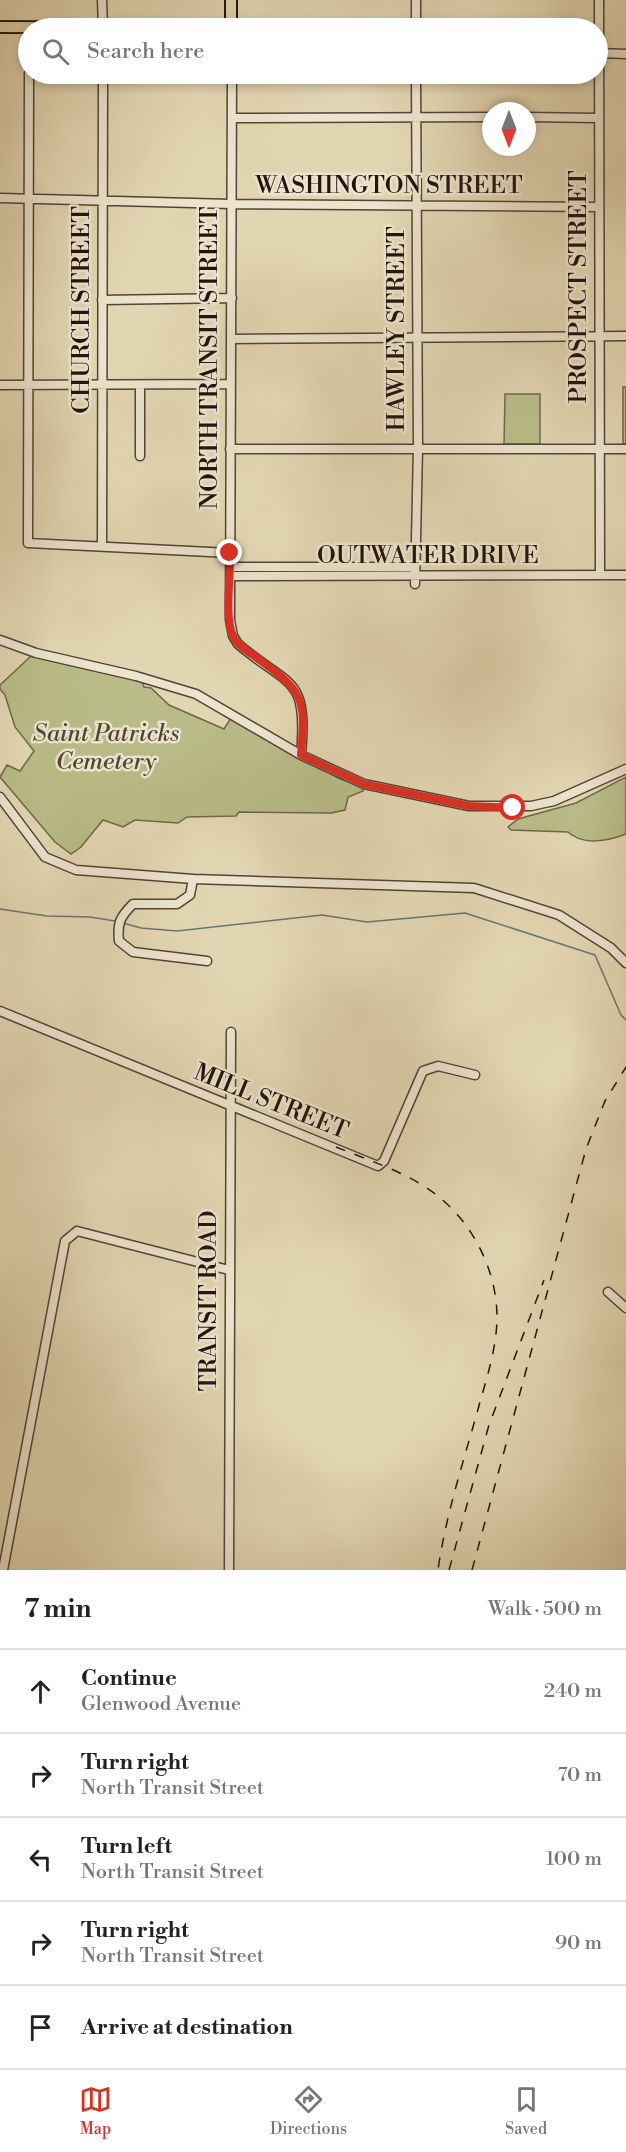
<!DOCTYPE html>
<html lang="en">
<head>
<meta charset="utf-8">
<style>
	body { margin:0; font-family:"Libre Bodoni",serif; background:#f2f2f2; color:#222 }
	.compass { position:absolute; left:482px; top:102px; width:54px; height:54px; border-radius:50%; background:#fff; box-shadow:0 3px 9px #0003; rotate:180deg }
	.stop { position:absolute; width:18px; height:18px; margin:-14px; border:4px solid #d93025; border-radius:50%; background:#fff }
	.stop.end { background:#d93025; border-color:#fff; box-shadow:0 2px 6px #0008 }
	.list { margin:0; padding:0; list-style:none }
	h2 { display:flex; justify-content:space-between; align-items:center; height:78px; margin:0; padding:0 24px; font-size:26px }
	h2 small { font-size:20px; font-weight:400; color:#767676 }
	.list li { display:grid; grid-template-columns:39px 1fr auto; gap:18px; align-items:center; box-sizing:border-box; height:84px; padding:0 24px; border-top:2px solid #e0e0e0 }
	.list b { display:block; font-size:22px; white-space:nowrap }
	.list p { margin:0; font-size:20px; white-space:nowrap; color:#767676 }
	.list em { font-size:20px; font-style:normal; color:#767676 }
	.icon { flex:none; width:33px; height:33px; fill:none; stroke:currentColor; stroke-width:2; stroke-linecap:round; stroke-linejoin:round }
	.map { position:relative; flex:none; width:626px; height:1570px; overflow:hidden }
	.search { position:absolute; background:#fff; box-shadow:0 3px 9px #0003; left:18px; right:18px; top:18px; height:66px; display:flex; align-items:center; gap:15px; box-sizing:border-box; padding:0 21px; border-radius:33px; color:#767676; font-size:22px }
	.sheet { height:498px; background:#fff }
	nav { display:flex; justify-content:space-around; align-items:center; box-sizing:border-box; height:84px; border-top:2px solid #e0e0e0; background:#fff; font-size:16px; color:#767676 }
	nav a { display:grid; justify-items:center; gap:3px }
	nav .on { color:#d93025 }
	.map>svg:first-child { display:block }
	.green { fill:#b9bc88; stroke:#6e684a; stroke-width:1.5 }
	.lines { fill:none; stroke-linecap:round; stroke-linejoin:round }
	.stream { stroke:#67776c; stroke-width:1.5 }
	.minor-casing { stroke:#524436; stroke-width:11 }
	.major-casing { stroke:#22130d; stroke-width:14 }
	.minor { stroke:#ece4cd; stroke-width:8 }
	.major { stroke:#e2d6b2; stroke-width:10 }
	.rail { stroke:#22130d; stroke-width:1.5; stroke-dasharray:10 10; stroke-linecap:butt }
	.route { stroke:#d93025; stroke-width:8 }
	.labels { text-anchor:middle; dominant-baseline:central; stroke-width:5; stroke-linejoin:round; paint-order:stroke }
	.street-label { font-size:24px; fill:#22130d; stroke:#ece4cd }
	.park-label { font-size:24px; font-style:italic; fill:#4f4632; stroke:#ece4cd }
</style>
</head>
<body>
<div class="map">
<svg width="626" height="1570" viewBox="0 0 626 1570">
	<rect width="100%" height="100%" fill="#e2d6b2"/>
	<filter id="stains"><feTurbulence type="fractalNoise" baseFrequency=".00333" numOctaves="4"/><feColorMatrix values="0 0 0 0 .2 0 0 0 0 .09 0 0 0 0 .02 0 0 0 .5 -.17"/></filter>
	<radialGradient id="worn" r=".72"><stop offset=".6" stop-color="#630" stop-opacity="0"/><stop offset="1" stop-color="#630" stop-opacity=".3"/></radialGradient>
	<path class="green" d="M 623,387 L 626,387 L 626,444 L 623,444 Z
		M 505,394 L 540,394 L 540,444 L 504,444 Z
		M 32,655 L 142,681 L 144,687 L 151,688 L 169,705 L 224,729 L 231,718 L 340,779 L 363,786 L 363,791 L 348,797 L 345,810 L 331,813 L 239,812 L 236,816 L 187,817 L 178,823 L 135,820 L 123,827 L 103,820 L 81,847 L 71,854 L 55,842 L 0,777 L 7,765 L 20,771 L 34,751 L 15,727 L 5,695 L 0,689 L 0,685 Z
		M 626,777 L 626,834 C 608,841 583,846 568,832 L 511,830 L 508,827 L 518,819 L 576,803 Z"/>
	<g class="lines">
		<path class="stream" d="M 0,909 L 47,916 L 90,917 L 115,921
			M 123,923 L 141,928 L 177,931 L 322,915 L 367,922 L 465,913 L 595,955 L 621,1015 L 626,1020"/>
		<defs>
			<path id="minor" d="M 102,0 L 103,28
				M 416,0 L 416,28
				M 599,0 L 600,575
				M 599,53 L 626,54
				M 29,74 L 28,543 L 230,553
				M 232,74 L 230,620 L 233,636 L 238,644 C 291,689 308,675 301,755
				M 527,117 L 598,118
				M 233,118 L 491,117
				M 0,198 L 231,204 L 597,207
				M 102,300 L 232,298
				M 231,339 L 626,336
				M 0,385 L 229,384
				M 140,385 L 140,456
				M 230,449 L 626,449
				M 102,546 L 103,74
				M 230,567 L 415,567
				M 230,576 L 626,575
				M 415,584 L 418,448 L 416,74
				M 0,640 L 36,653 L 136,676 L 196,694 L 301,755 L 364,784 L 469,806 L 531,806 L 554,801 L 626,769
				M 0,797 L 45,857 L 76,870 L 193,879 L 474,888 L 559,915 L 611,948 L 626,963
				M 193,879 L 190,895 L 177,904 L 133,904 C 120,917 117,923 119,941 L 133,952 L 207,961
				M 0,1011 L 378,1166 L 384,1161 L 423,1071 L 438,1066 L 475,1075
				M 608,1292 L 626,1308
				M 3,1570 L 65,1241 L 77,1231 L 229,1270
				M 229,1570 L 231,1032"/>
			<path id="major" d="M 231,0 L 231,28
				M 0,27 L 218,28"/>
		</defs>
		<use href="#minor" class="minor-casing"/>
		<use href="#major" class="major-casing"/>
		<use href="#minor" class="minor"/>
		<use href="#major" class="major"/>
		<path class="rail" d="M 336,1147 C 370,1161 410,1173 439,1197 C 474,1225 497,1272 497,1317 C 497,1345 488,1374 480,1402 C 465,1457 446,1513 438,1570
			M 449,1570 L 489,1425 L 544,1280
			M 472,1570 L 586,1149 L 605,1101 L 626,1067"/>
	</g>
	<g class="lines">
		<path class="route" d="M 230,553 C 231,575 224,617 233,636 C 237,646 249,652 257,658 C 304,692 306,697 301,755 L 364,784 L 469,806 L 513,808"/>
	</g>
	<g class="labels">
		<g class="street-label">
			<text x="389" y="186">WASHINGTON STREET</text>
			<text transform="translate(579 287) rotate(-90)">PROSPECT STREET</text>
			<text transform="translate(82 310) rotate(-90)">CHURCH STREET</text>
			<text transform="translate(397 329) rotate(-90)">HAWLEY STREET</text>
			<text transform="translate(210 358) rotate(-90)">NORTH TRANSIT STREET</text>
			<text x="428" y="556">OUTWATER DRIVE</text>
			<text transform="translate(271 1102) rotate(22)">MILL STREET</text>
			<text transform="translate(209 1301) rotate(-90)">TRANSIT ROAD</text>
		</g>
		<g class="park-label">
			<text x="106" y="734">Saint Patricks<tspan x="106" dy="28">Cemetery</tspan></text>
		</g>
	</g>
	<rect width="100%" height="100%" filter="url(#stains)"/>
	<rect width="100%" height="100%" fill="url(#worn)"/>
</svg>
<svg class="compass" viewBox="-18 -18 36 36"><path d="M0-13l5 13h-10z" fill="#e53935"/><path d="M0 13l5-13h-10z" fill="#767676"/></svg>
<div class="stop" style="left:513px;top:808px"></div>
<div class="stop end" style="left:230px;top:553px"></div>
<div class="search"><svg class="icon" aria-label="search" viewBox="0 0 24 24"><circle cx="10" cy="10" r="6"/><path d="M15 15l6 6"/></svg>Search here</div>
</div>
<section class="sheet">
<h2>7 min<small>Walk · 500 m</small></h2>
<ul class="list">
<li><svg class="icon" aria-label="ahead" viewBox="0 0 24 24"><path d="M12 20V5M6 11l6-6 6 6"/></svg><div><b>Continue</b><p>Glenwood Avenue</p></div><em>240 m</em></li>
<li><svg class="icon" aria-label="right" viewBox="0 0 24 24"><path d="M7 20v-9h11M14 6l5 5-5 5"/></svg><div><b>Turn right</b><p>North Transit Street</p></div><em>70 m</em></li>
<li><svg class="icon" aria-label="left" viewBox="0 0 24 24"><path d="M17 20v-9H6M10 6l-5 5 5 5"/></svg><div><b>Turn left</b><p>North Transit Street</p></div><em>100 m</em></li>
<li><svg class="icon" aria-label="right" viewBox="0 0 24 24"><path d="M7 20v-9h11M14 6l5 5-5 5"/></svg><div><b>Turn right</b><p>North Transit Street</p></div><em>90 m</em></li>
<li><svg class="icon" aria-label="arrive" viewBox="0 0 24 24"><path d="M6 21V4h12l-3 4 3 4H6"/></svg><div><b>Arrive at destination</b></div></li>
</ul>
</section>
<nav>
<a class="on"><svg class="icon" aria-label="map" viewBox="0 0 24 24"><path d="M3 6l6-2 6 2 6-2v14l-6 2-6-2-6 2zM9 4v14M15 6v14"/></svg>Map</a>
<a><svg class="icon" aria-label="directions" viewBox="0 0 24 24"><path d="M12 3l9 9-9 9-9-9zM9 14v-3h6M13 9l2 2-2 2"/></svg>Directions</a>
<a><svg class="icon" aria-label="saved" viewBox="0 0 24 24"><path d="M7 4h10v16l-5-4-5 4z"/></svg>Saved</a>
</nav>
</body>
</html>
